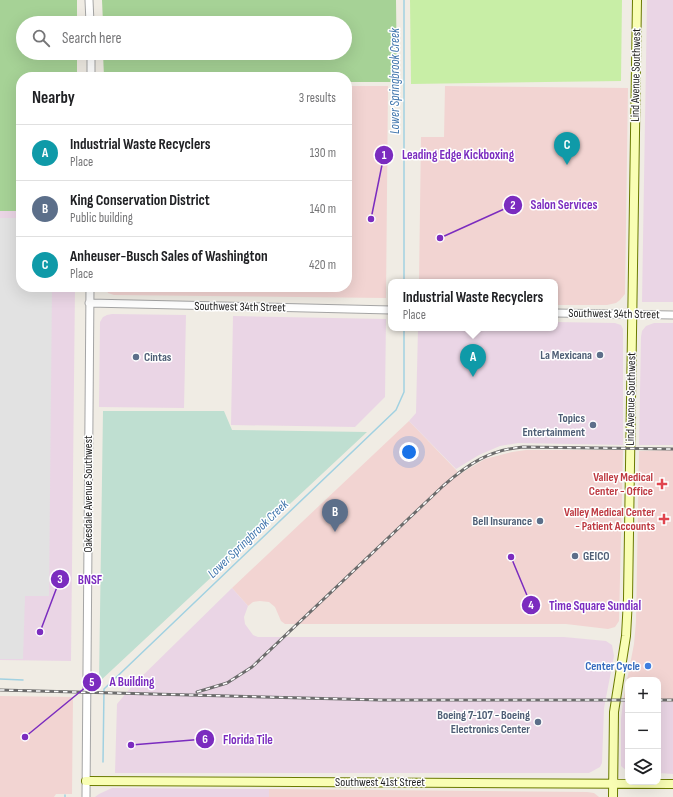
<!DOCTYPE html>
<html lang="en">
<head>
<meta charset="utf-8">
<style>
	body { margin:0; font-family:"Sofia Sans Condensed",sans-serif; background:#f6f6f6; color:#202124 }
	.controls { position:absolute; right:12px; bottom:12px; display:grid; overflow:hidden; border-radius:8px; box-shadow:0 4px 16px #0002 }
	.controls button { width:36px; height:36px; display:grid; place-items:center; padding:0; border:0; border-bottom:1px solid #e0e0e0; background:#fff; color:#202124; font:20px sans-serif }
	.you { position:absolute; left:409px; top:452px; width:14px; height:14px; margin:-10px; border:3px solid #fff; border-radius:50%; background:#1a73e8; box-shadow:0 0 0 6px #1a73e833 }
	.badge { display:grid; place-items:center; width:26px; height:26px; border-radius:50%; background:#cd0300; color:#fff; font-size:13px; font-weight:700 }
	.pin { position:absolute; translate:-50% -33px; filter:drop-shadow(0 1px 2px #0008) }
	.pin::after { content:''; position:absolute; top:21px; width:14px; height:12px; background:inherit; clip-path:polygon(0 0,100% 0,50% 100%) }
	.popup { position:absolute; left:388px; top:279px; width:170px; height:52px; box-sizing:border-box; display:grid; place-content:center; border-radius:8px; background:#fff; filter:drop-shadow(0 1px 3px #0005); font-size:13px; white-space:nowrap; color:#757577 }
	.popup b { font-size:15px; color:#202124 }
	.popup::after { content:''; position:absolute; left:50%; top:100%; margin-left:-8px; border:8px solid transparent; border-top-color:#fff }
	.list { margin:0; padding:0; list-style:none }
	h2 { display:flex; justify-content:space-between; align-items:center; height:52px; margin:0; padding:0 16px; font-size:17px }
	h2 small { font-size:13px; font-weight:400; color:#757577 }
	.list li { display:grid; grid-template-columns:26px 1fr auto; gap:12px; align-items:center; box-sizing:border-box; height:56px; padding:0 16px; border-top:1px solid #e0e0e0 }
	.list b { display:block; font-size:15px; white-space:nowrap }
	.list p { margin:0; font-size:13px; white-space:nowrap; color:#757577 }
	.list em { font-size:13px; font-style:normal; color:#757577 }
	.icon { flex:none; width:22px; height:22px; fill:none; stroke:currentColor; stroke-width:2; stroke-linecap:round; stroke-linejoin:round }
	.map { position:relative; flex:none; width:673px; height:797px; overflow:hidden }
	.search { position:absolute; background:#fff; box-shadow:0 4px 16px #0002; left:16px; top:16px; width:336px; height:44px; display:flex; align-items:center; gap:10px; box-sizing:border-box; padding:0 14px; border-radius:22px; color:#757577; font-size:15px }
	.panel { position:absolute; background:#fff; box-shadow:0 4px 16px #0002; left:16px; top:72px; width:336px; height:220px; border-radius:16px }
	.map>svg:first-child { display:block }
	.commercial { fill:#f2d4d2 }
	.industrial { fill:#ead5e5 }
	.grass { fill:#c8eea6 }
	.forest { fill:#a6d296 }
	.wetland { fill:#bfdfd1 }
	.parking { fill:#e2e2e2 }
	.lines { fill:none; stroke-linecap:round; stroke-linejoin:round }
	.stream { stroke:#a1d1e1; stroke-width:1.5 }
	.tertiary-casing { stroke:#a5a5a5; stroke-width:9 }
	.secondary-casing { stroke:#6b7b00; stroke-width:10 }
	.tertiary { stroke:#fff; stroke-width:7 }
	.secondary { stroke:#f9feb4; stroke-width:8 }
	.rail-casing { stroke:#6c6c6c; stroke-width:3 }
	.rail { stroke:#fff; stroke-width:1.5; stroke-dasharray:4.5; stroke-linecap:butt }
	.service-dot { fill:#5c6f8a; stroke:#fff; stroke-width:1.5 }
	.health-dot { fill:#e0444e; stroke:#fff; stroke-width:1.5 }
	.shop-dot { fill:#3f7fe0; stroke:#fff; stroke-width:1.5 }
	.labels { text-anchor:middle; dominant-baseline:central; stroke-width:3; stroke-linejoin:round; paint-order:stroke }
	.street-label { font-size:12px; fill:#1e1e1e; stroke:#fff }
	.service-label { font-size:12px; font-weight:bold; fill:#4e5e75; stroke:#fff; text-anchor:end }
	.health-label { font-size:12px; font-weight:bold; fill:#be3a42; stroke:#fff; text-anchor:end }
	.shop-label { font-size:12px; font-weight:bold; fill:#366cbe; stroke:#fff; text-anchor:end }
	.water-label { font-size:13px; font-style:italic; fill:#4176ad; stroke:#fff }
	.leader { fill:none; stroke:#7b2cbf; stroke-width:1.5 }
	.callout-dot { fill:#7b2cbf; stroke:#fff; stroke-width:1.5 }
	.mark-label { font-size:12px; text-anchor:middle; font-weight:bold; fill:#fff }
	.callout-label { font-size:13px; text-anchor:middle; font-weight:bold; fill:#7b2cbf; stroke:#fff; stroke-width:3; stroke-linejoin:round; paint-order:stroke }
</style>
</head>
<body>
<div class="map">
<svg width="673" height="797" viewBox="0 0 673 797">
	<rect width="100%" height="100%" fill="#f0ece4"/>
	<path class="commercial" d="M 347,86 L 388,86 L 386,298 L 114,295 L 108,293 L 105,287 L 347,287 Z
		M 445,86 L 628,88 L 625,294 L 620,300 L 616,303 L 607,305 L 555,305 L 555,282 L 419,282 L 421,137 L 444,137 Z
		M 409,421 L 460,474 L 485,459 L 512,452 L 526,450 L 623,450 L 619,621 L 615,627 L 608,629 L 566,624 L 285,624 L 281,621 L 275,607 L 269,602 L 260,601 L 253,602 L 248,606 L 232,588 Z
		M 673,450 L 673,702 L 658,701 L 658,680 L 628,680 L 628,701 L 623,701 L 634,644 L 636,622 L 639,451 Z
		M 0,696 L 73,697 L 72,794 L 56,794 L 54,797 L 0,797 Z
		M 269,789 L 587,792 L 594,793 L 599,797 L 269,797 Z"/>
	<path class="industrial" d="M 647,0 L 673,0 L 673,302 L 642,302 Z
		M 0,211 L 21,211 L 21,287 L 75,287 L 71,661 L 0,660 Z
		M 112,314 L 186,315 L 184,408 L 99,407 L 100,322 L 103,317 L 107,315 Z
		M 233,316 L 386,319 L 385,397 L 355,427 L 231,425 Z
		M 555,322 L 615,323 L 621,325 L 623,329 L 623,445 L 518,443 L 500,446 L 479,455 L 456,469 L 409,421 L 416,413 L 418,328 L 555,328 Z
		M 654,323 L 673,323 L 673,445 L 639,445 L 641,337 L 642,331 L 646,326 Z
		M 232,588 L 248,606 L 244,617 L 245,624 L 253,635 L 258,637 L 564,637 L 606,641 L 612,645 L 614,656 L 604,708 L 602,763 L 600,767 L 589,773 L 115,773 L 117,704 L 132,686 Z
		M 623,701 L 628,701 L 628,772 L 621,766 L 621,719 Z
		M 658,701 L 673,702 L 673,774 L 658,773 Z
		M 112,788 L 269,789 L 269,797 L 95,797 L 99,794 Z"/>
	<path class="grass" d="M 410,0 L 622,0 L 621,81 L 411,84 Z"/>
	<path class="forest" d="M 0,0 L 77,0 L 77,23 L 23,23 L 23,53 L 77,53 L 77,77 L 21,77 L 21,211 L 0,211 Z
		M 102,0 L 396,0 L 397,82 L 347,82 L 347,77 L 104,77 L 103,53 L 345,53 L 345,23 L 103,23 Z"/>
	<path class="wetland" d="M 103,411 L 224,411 L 232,430 L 367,432 L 99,682 Z"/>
	<path class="parking" d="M 0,218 L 21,218 L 21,287 L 52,287 L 49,596 L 25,596 L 23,659 L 0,659 Z"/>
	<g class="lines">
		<path class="stream" d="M 404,0 L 404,282
			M 0,679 L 23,680
			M 103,762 L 104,689 L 396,410 L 404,392 L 404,328
			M 65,797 L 65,795"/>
		<defs>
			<path id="tertiary" d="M 89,0 L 90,23
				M 91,53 L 91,77
				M 89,303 L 391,310
				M 555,313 L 673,315
				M 86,797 L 90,287"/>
			<path id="secondary" d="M 86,781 L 673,784
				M 613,797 L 614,712 L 626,636 L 628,599 L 637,0"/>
		</defs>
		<use href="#tertiary" class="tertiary-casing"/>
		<use href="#secondary" class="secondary-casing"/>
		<use href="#tertiary" class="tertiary"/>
		<use href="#secondary" class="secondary"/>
		<defs>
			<path id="rail" d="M 0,690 L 381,700 L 628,700
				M 197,692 L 227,683 L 252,667 L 443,486 C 468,464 489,450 523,447 L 673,449
				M 658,700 L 673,700"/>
		</defs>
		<use href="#rail" class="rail-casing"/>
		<use href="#rail" class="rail"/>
	</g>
	<g class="service-dot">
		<circle cx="600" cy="355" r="4"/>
		<circle cx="136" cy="357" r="4"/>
		<circle cx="593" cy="425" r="4"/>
		<circle cx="540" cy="521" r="4"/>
		<circle cx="575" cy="556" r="4"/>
		<circle cx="538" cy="722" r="4"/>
	</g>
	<g class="health-dot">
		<path d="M660 478h4v4h4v4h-4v4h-4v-4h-4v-4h4z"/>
		<path d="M662 513h4v4h4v4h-4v4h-4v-4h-4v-4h4z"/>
	</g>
	<circle class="shop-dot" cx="648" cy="666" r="4"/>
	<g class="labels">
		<g class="street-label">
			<text transform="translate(636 75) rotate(-89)">Lind Avenue Southwest</text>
			<text transform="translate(240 307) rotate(1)">Southwest 34th Street</text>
			<text transform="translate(614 314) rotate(1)">Southwest 34th Street</text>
			<text transform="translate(631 399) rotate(-89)">Lind Avenue Southwest</text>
			<text transform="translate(88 494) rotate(-90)">Oakesdale Avenue Southwest</text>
			<text x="380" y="782">Southwest 41st Street</text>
		</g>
		<g class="service-label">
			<text x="592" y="355">La Mexicana</text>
			<text x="144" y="357" text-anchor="start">Cintas</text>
			<text x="585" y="418">Topics<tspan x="585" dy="14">Entertainment</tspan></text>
			<text x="532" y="521">Bell Insurance</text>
			<text x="583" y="556" text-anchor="start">GEICO</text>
			<text x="530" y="715">Boeing 7-107 - Boeing<tspan x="530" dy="14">Electronics Center</tspan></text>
		</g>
		<g class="health-label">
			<text x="653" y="477">Valley Medical<tspan x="653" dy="14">Center - Office</tspan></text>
			<text x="655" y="512">Valley Medical Center<tspan x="655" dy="14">- Patient Accounts</tspan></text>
		</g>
		<g class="shop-label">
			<text x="640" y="666">Center Cycle</text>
		</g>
		<g class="water-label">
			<text transform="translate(395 81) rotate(-90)">Lower Springbrook Creek</text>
			<text transform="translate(248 539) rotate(-44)">Lower Springbrook Creek</text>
		</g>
	</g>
	<path class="leader" d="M371 219L384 155M440 238L513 205M40 632L60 579M511 557L531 605M25 737L92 682M131 745L205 739"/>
	<g class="callout-dot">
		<circle cx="371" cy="219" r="4"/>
		<circle cx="440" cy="238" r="4"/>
		<circle cx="40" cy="632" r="4"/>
		<circle cx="511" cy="557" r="4"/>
		<circle cx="25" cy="737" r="4"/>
		<circle cx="131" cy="745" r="4"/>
		<circle cx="384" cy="155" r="10"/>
		<circle cx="513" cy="205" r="10"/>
		<circle cx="60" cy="579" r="10"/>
		<circle cx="531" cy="605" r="10"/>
		<circle cx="92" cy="682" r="10"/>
		<circle cx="205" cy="739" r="10"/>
	</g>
	<g class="mark-label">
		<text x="384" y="159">1</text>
		<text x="513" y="209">2</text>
		<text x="60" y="583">3</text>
		<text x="531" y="609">4</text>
		<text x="92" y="686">5</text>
		<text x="205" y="743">6</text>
	</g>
	<g class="callout-label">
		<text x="458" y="159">Leading Edge Kickboxing</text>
		<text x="564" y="209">Salon Services</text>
		<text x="90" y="584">BNSF</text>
		<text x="595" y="610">Time Square Sundial</text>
		<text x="132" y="686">A Building</text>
		<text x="248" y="744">Florida Tile</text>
	</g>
</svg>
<div class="controls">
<button>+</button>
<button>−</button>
<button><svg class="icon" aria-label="layers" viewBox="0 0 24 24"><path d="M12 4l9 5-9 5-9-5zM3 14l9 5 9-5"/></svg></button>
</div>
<div class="you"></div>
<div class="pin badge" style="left:473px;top:377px;background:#0f9aa8">A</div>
<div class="popup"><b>Industrial Waste Recyclers</b>Place</div>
<div class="pin badge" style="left:335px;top:532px;background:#5c6f8a">B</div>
<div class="pin badge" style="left:567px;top:165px;background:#0f9aa8">C</div>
<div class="search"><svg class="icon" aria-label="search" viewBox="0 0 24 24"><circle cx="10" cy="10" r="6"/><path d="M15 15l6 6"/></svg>Search here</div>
<section class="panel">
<h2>Nearby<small>3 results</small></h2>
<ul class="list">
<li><span class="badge" style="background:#0f9aa8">A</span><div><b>Industrial Waste Recyclers</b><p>Place</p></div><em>130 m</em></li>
<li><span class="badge" style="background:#5c6f8a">B</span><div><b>King Conservation District</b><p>Public building</p></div><em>140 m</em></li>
<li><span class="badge" style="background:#0f9aa8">C</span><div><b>Anheuser-Busch Sales of Washington</b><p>Place</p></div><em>420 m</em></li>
</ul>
</section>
</div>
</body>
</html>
